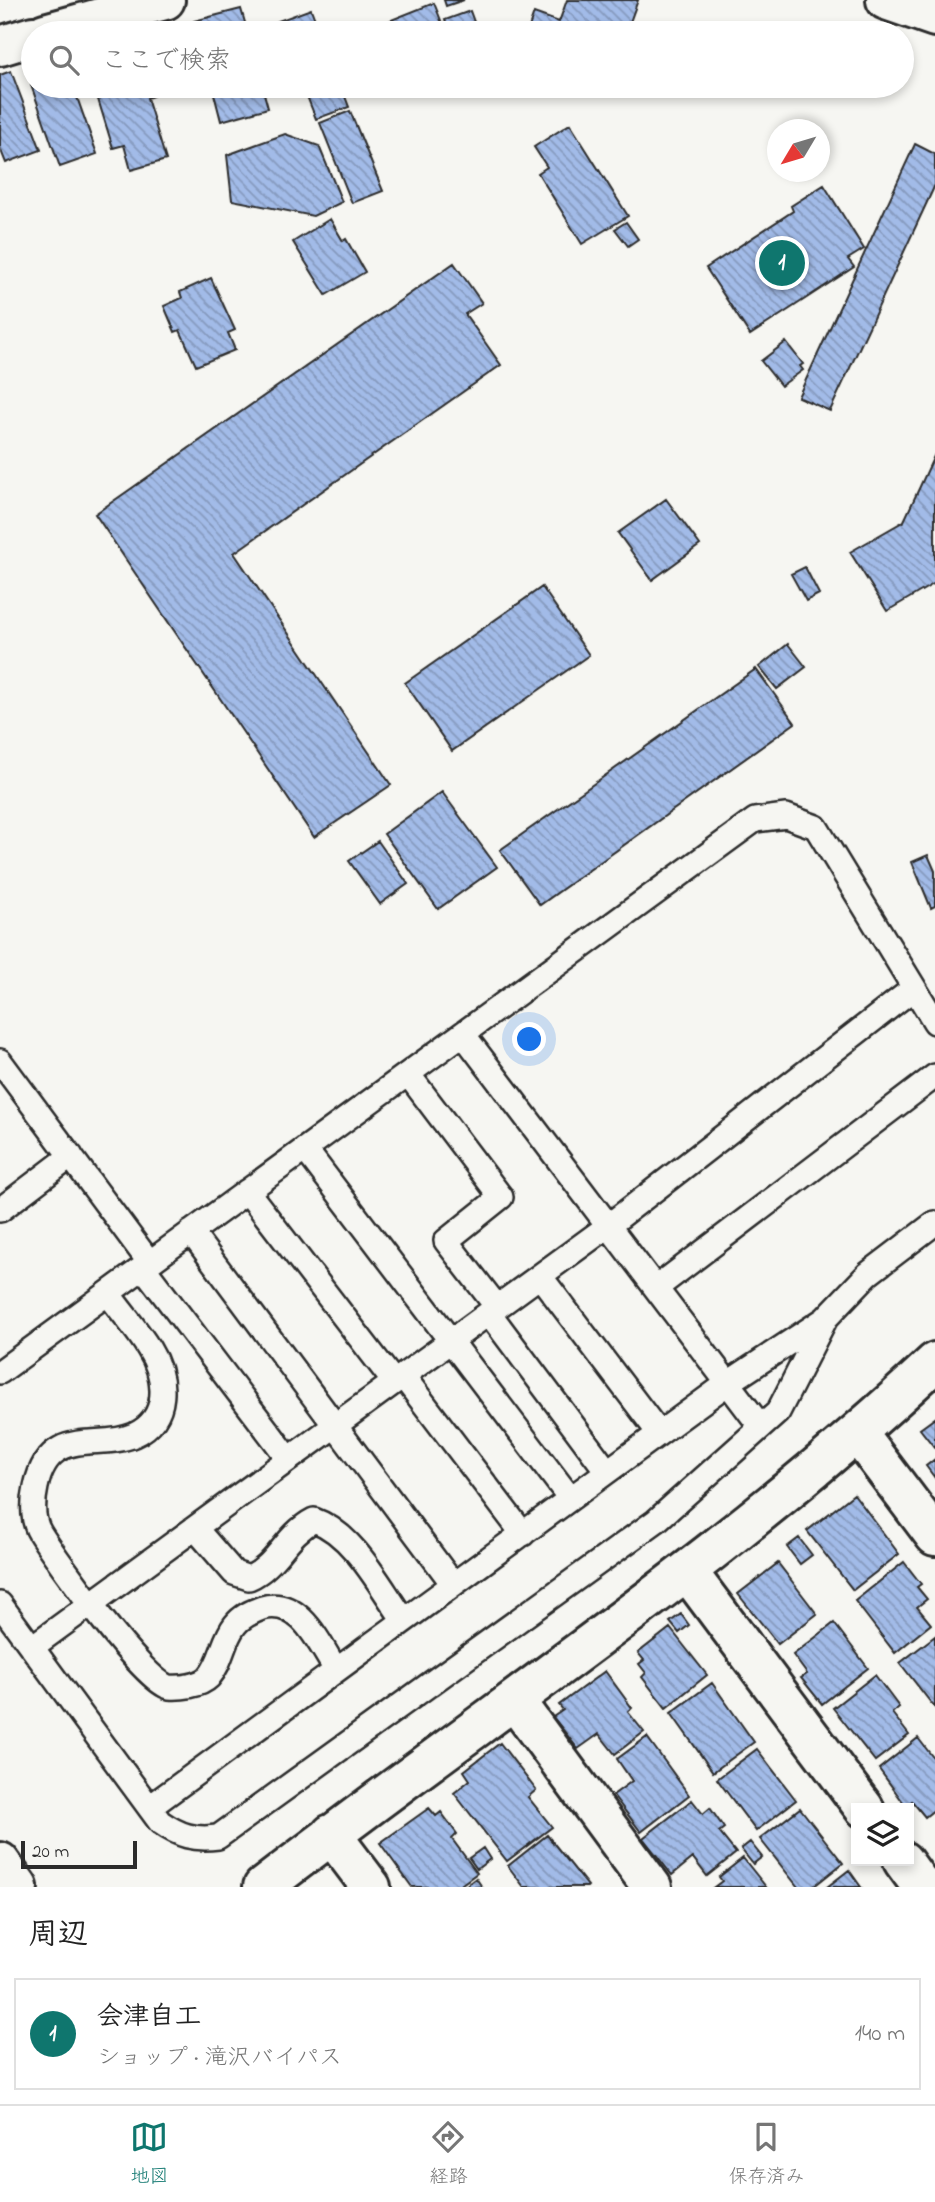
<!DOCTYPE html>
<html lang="ja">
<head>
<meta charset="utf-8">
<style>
	body { margin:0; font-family:"Indie Flower","Klee One",sans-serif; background:#f2f2f2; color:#222 }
	.controls { position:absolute; right:21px; bottom:21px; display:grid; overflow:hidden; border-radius:0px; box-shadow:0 4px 10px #0003 }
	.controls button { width:63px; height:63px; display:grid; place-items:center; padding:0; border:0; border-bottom:2px solid #e0e0e0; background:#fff; color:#222; font:35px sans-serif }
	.compass { position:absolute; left:767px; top:119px; width:63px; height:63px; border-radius:50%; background:#fff; box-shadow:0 4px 10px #0003; rotate:232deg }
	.scale { position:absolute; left:21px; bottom:18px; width:116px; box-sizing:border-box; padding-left:7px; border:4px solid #2b2b2b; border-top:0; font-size:19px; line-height:24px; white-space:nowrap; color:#2b2b2b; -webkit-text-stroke:5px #f6f6f2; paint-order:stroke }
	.you { position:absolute; left:530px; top:1040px; width:24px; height:24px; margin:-18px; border:5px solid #fff; border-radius:50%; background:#1a73e8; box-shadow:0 0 0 10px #1a73e833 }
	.badge { display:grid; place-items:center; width:46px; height:46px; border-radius:50%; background:#0f766e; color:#fff; font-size:23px; font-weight:700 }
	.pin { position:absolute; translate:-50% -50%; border:4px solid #fff; box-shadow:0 2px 7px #0006 }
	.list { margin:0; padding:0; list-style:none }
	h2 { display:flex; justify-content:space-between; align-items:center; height:91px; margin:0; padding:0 28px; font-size:30px }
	h2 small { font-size:23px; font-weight:400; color:#767676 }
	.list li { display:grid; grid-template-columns:46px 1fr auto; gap:21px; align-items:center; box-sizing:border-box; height:112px; margin:0 14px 14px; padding:0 14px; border:2px solid #e0e0e0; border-radius:0px }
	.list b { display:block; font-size:26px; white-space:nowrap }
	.list p { margin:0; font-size:23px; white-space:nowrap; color:#767676 }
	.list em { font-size:23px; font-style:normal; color:#767676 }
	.icon { flex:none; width:38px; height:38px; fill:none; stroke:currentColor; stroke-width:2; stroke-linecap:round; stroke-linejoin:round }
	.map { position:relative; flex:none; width:935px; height:1887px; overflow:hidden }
	.search { position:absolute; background:#fff; box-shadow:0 4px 10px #0003; left:21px; right:21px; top:21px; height:77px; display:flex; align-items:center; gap:18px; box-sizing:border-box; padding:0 24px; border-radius:38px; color:#767676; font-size:26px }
	.sheet { height:217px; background:#fff }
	nav { display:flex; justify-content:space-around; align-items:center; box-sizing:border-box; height:98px; border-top:2px solid #e0e0e0; background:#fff; font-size:19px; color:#767676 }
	nav a { display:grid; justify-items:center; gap:4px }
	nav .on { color:#0f766e }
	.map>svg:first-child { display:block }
	.building { fill:url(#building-back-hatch); stroke:#2b2b2b; stroke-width:2 }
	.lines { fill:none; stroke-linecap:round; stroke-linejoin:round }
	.lane-casing { stroke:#2b2b2b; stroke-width:28 }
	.street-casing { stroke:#2b2b2b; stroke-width:44 }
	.secondary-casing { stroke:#2b2b2b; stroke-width:44 }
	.highway-casing { stroke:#2b2b2b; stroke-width:44 }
	.lane { stroke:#f6f6f2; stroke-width:23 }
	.street { stroke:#f6f6f2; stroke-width:38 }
	.secondary { stroke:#f6f6f2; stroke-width:38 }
	.highway { stroke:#f6f6f2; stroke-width:38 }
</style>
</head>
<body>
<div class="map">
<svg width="935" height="1887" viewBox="0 0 935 1887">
	<defs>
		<pattern id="building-back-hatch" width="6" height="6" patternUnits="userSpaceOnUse" patternTransform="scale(1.75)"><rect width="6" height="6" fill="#a2bbe8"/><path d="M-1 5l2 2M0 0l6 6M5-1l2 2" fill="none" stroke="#8498bc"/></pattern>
	</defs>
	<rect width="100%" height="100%" fill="#f6f6f2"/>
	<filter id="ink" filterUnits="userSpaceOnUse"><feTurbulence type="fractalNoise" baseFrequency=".0143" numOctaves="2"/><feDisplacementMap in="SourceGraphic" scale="14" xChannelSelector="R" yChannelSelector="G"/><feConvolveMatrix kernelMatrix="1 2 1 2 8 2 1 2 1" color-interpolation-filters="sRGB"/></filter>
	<g filter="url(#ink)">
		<path class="building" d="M 444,0 L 464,0 L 446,6 Z
			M 567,0 L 638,0 L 626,33 L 527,33 L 534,13 L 559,22 Z
			M 434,3 L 446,33 L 367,33 L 366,30 Z
			M 241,9 L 248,33 L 197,33 L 194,21 Z
			M 311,9 L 320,33 L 283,33 L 278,21 Z
			M 470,11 L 478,33 L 450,33 L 445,20 Z
			M 11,71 L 41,150 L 6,163 L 0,148 L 0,75 Z
			M 31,85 L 73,86 L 97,154 L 60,167 Z
			M 94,86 L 149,86 L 153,96 L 147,98 L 166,160 L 131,170 L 124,145 L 113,148 Z
			M 212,86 L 262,86 L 268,108 L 221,121 Z
			M 303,86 L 341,86 L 349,107 L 316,119 Z
			M 560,86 L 586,86 L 573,90 Z
			M 350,111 L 383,191 L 352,203 L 320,123 Z
			M 570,124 L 628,216 L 582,244 L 538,173 L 547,167 L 534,147 Z
			M 285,134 L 319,146 L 342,202 L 313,216 L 232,200 L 227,155 Z
			M 915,144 L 935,154 L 935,185 L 830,411 L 798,397 Z
			M 824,185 L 864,249 L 848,259 L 854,267 L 750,335 L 706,268 L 793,211 L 791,206 Z
			M 330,219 L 343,241 L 346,239 L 365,272 L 326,295 L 293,242 Z
			M 626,222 L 638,239 L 628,246 L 615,229 Z
			M 454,263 L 482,303 L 465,314 L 501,365 L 234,553 L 391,785 L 314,837 L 95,514 Z
			M 211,278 L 235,330 L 228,333 L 235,350 L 196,366 L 180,330 L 175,332 L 164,306 L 182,298 L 180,292 Z
			M 786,342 L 803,364 L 800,366 L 803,370 L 781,386 L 761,361 Z
			M 935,454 L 935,583 L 887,611 L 850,552 L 904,521 Z
			M 666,499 L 700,545 L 652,580 L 618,533 Z
			M 805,567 L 819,594 L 806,601 L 791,574 Z
			M 542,587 L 589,655 L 452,751 L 405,683 Z
			M 788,644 L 806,667 L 777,689 L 759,667 Z
			M 756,669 L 795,723 L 540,905 L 500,850 Z
			M 442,792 L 497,867 L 438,909 L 384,834 Z
			M 378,841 L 408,884 L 380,904 L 349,861 Z
			M 928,855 L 935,871 L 935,906 L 931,908 L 912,862 Z
			M 935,1418 L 935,1448 L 920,1429 Z
			M 935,1459 L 935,1478 L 926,1466 Z
			M 854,1494 L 899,1554 L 853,1590 L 807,1531 Z
			M 799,1538 L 812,1555 L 800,1564 L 787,1547 Z
			M 904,1562 L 921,1584 L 917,1587 L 927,1599 L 917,1607 L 931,1624 L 895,1653 L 855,1601 Z
			M 778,1563 L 817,1614 L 778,1644 L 738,1594 Z
			M 681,1614 L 689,1625 L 679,1633 L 670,1622 Z
			M 834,1623 L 868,1668 L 822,1704 L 801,1678 L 807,1674 L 793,1655 Z
			M 670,1628 L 707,1675 L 666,1708 L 642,1677 L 646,1673 L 639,1664 L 644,1660 L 638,1653 Z
			M 935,1636 L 935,1708 L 900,1663 Z
			M 605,1671 L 632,1708 L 628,1712 L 644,1732 L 615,1754 L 599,1734 L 578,1749 L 553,1717 L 563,1710 L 559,1705 Z
			M 875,1675 L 899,1707 L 892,1713 L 909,1735 L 875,1761 L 833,1708 Z
			M 712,1683 L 754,1742 L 713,1772 L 671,1713 Z
			M 647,1737 L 689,1795 L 641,1832 L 613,1795 L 632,1781 L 617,1759 Z
			M 918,1738 L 935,1760 L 935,1809 L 925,1817 L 912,1801 L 906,1806 L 879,1769 Z
			M 500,1743 L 536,1790 L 528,1797 L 552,1827 L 507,1861 L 454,1793 L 470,1780 L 464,1771 Z
			M 757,1749 L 796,1800 L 756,1831 L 717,1779 Z
			M 692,1800 L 703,1814 L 710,1808 L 724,1828 L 719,1832 L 736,1853 L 707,1876 L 693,1858 L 672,1875 L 643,1838 Z
			M 429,1808 L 436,1816 L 441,1812 L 457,1834 L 452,1839 L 477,1873 L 458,1887 L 412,1887 L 380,1843 Z
			M 800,1808 L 843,1863 L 813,1887 L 798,1887 L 760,1839 Z
			M 547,1835 L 588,1886 L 587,1887 L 524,1887 L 508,1866 Z
			M 750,1842 L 762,1857 L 753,1864 L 741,1849 Z
			M 483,1848 L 490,1859 L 477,1869 L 469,1858 Z
			M 743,1858 L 766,1887 L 714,1887 L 722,1881 L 719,1877 Z
			M 849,1870 L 861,1887 L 827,1887 Z
			M 476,1878 L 482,1887 L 464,1887 Z"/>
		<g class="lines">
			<defs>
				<path id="lane" d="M 463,1034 L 761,1427
					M 0,1061 L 150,1263
					M 408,1074 L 501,1197 L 446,1241 L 497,1307
					M 305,1149 L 570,1498
					M 247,1191 L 394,1382
					M 0,1210 L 71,1156
					M 191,1232 L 453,1584
					M 143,1267 L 289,1459
					M 540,1276 L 659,1433
					M 656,1288 L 935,1076
					M 108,1293 C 121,1312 137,1329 149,1349 C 167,1378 170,1419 134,1435 C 98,1451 49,1424 36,1487 C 33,1501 32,1520 40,1533 C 56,1559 145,1683 169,1687 C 180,1688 200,1686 209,1677 C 222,1662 223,1640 235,1625 C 242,1616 251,1612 262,1608 C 300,1597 319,1643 336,1670
					M 489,1313 L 607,1471
					M 0,1372 L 755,820 L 786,816 L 816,827 L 935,1022
					M 403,1376 L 523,1534
					M 195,1528 L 234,1573 L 249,1578 C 277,1566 285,1535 314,1520 C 354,1534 380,1587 404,1620
					M 0,1604 L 160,1822 C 180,1836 194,1840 218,1837 L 656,1521 L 778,1412 L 826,1318 L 868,1274 L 935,1223
					M 32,1647 L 608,1226 L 914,988
					M 150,1807 L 728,1383 L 825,1319"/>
				<path id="street" d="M 45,33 L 165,0
					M 0,46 L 33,36
					M 858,1434 L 935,1536
					M 687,1571 L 864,1808
					M 515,1701 L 652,1887
					M 331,1834 L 371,1887
					M 903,1861 L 922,1887
					M 263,1887 C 488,1713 727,1557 935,1362"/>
				<path id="secondary" d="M 0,1862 L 18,1887"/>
				<path id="highway" d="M 886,0 L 935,17"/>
			</defs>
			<use href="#lane" class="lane-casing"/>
			<use href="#street" class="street-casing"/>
			<use href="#secondary" class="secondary-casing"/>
			<use href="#highway" class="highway-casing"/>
			<use href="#lane" class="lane"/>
			<use href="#street" class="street"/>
			<use href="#secondary" class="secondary"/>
			<use href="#highway" class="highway"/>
		</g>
	</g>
</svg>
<div class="controls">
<button><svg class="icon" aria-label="layers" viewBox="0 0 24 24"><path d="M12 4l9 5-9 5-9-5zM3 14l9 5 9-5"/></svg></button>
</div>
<svg class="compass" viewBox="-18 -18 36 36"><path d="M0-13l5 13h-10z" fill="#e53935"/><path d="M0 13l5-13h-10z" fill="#767676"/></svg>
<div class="scale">20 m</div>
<div class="you"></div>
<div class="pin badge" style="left:782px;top:263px">1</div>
<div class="search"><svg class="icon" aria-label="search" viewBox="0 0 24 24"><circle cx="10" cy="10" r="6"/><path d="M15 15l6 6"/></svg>ここで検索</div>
</div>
<section class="sheet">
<h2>周辺<small></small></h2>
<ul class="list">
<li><span class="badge">1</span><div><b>会津自工</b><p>ショップ · 滝沢バイパス</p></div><em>140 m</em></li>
</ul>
</section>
<nav>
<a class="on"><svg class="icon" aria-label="map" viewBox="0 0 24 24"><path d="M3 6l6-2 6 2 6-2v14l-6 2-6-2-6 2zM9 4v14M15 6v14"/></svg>地図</a>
<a><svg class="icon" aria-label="directions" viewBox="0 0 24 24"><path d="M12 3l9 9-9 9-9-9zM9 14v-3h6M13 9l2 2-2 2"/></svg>経路</a>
<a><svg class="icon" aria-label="saved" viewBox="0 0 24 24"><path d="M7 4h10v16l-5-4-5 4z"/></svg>保存済み</a>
</nav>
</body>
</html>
